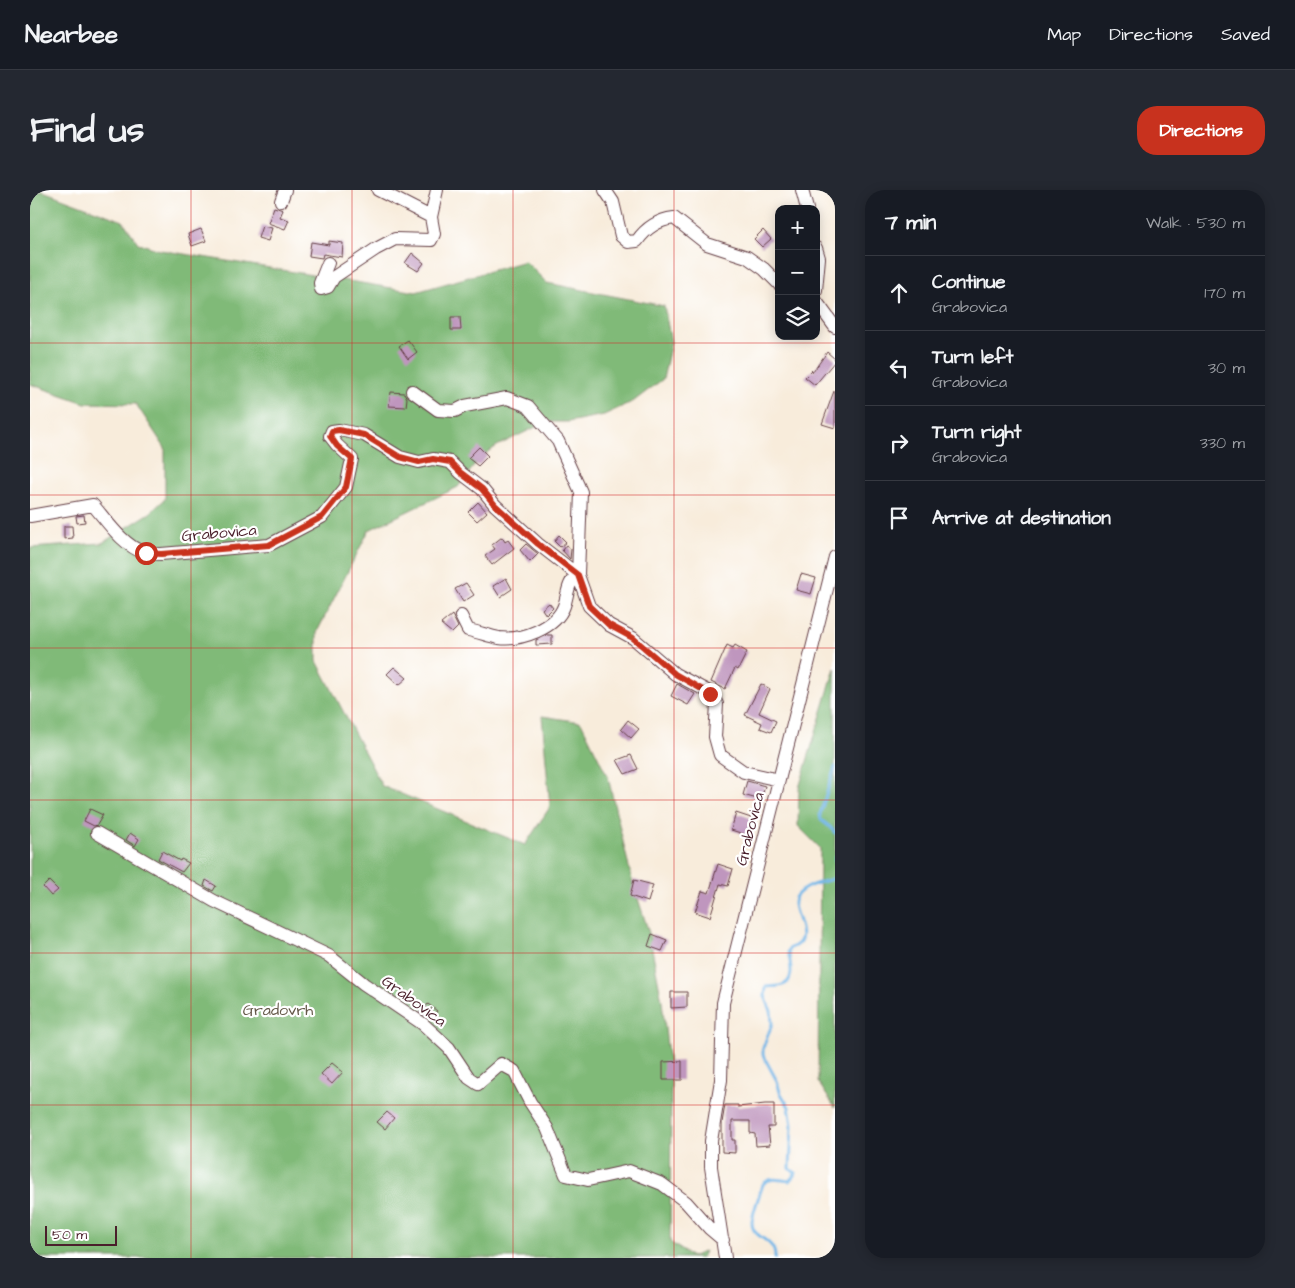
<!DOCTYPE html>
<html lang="en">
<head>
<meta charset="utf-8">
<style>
	body { margin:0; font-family:"Architects Daughter",sans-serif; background:#242831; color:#f1f3f6 }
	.controls { position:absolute; right:15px; top:15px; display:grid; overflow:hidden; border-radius:10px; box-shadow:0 2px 12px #0003 }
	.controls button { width:45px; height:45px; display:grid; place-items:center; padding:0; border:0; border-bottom:1px solid #363941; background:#171b24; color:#f1f3f6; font:25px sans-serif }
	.scale { position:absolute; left:15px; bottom:12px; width:72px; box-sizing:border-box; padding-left:5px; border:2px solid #4a1f2b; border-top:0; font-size:14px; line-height:18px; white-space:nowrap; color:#4a1f2b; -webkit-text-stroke:4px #fff; paint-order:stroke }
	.stop { position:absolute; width:15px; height:15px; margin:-11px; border:4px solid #c8321e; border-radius:50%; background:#fff }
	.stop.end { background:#c8321e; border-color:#fff; box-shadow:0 1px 5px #0008 }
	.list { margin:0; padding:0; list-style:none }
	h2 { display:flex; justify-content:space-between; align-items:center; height:65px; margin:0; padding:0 20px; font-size:21px }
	h2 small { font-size:16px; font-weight:400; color:#9ea1a6 }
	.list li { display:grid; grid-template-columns:32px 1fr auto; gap:15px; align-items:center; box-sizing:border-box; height:75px; padding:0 20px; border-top:1px solid #363941 }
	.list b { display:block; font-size:19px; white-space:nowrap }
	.list p { margin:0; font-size:16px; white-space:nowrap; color:#9ea1a6 }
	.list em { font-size:16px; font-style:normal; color:#9ea1a6 }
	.icon { flex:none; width:28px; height:28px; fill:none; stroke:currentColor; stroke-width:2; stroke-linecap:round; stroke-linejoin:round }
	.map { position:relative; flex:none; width:805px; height:1068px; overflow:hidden; border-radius:20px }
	header { display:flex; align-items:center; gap:30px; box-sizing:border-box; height:70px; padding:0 25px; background:#171b24; border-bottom:1px solid #363941 }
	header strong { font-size:24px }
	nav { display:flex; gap:28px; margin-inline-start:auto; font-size:18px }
	.intro { display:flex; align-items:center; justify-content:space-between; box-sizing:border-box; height:120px; padding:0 30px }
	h1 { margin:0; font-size:35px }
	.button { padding:12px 22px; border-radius:20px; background:#c8321e; color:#fff; font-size:18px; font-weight:700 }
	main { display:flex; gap:30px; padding:0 30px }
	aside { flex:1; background:#171b24; border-radius:20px; box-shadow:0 2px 12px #0003 }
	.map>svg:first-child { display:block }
	.forest { fill:#80ba78; stroke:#656c52 }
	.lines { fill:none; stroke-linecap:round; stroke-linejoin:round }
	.stream { stroke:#71b5e7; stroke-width:3 }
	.building { fill:#bf96be }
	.minor-casing { stroke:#643e45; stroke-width:14 }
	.minor { stroke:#fff; stroke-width:12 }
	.route { stroke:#c8321e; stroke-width:6 }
	.grid { fill:none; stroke:#d62828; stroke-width:1; stroke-opacity:0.55 }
	.labels { text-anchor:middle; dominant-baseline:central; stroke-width:4.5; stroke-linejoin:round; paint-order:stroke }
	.street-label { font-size:16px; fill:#4a1f2b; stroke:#fff }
	.park-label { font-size:16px; fill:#645748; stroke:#fff }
</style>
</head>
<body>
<header>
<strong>Nearbee</strong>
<nav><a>Map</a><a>Directions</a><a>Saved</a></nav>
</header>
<div class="intro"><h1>Find us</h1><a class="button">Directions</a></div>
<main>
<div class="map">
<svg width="805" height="1068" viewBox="0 0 805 1068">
	<rect width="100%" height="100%" fill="#fff"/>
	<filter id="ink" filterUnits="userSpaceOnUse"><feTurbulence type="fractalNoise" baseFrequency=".02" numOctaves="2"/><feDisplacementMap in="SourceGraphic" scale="10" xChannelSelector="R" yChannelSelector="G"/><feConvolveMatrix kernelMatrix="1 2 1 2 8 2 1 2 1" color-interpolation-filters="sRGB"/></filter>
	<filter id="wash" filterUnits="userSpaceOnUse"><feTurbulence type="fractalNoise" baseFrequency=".0096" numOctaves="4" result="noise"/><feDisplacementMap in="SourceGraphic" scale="20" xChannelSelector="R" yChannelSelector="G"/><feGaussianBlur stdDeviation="1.12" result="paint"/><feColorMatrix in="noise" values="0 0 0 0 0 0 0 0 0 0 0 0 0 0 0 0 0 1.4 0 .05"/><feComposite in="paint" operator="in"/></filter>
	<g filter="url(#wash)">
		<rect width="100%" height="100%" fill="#f8ecdb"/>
		<path class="forest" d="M 13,1 L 93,31 L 108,53 L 130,60 L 386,102 L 495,71 L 517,93 L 634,116 L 641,152 L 633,189 L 604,211 L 574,225 L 538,232 L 516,232 L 467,256 L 450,268 L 428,297 L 339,340 L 287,442 L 287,471 L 352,596 L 495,655 L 520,617 L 512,526 L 551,532 L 578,587 L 602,690 L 619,743 L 632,811 L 641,893 L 640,1052 L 662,1067 L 675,1061 L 672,1068 L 0,1068 L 0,358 L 72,353 L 120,323 L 135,309 L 135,258 L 106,214 L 55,213 L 0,194 L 0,2 Z
			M 805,478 L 805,918 L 788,892 L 790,658 L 768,636 L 769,598 Z"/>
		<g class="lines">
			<path class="stream" d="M 805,577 L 790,624 L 791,630 L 800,637 L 805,643
				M 805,667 L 805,670
				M 745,1068 C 746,1048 722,1049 722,1033 C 722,1023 730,1004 733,994 C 742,986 749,990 759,991 L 766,983 L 760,979 L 762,935 L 759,917 L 750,902 L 747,891 L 733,865 L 733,858 L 742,834 L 741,821 L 735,806 L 736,797 C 741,796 744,797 749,796 C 767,794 760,772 758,761 L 760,758 C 788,750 756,719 766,706 C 776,694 792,693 805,688"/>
		</g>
		<g id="blocks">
			<path class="building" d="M 244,17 L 253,20 L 250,27 L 259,30 L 255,39 L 238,33 Z
				M 232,36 L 242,38 L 238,51 L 228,48 Z
				M 171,39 L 176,51 L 162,56 L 158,44 Z
				M 733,40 L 741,49 L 732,57 L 724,49 Z
				M 299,51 L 313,53 L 312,67 L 293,64 L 292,68 L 279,66 L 281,52 L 299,55 Z
				M 382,63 L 394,73 L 388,81 L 375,73 Z
				M 421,127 L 430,127 L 431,140 L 421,140 Z
				M 378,150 L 387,162 L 378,169 L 369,156 Z
				M 797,162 L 805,169 L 805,171 L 785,195 L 775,187 L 782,180 L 783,182 Z
				M 804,201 L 805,201 L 805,238 L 792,234 Z
				M 361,202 L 374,203 L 377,208 L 376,217 L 359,216 Z
				M 449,257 L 458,266 L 448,276 L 438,268 Z
				M 448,312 L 457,322 L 447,331 L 438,322 Z
				M 54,325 L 55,332 L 47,333 L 46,326 Z
				M 34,336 L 42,336 L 43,348 L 34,349 Z
				M 529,345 L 536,352 L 530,357 L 524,351 Z
				M 472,347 L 475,352 L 478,350 L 484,358 L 462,375 L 455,366 L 465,359 L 462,355 Z
				M 496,354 L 508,364 L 500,372 L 490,360 Z
				M 536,355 L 541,359 L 540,369 L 532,360 Z
				M 771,384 L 786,388 L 781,404 L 766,400 Z
				M 476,388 L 482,399 L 470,407 L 463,396 Z
				M 436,393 L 444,405 L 433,412 L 425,399 Z
				M 519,413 L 523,418 L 516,425 L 512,419 Z
				M 422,425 L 428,437 L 422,443 L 411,434 Z
				M 516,445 L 522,445 L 522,454 L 506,455 L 506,450 Z
				M 697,455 L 703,458 L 705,455 L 717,462 L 708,480 L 705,478 L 695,499 L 681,492 Z
				M 364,477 L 377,488 L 369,495 L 357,484 Z
				M 647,494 L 665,504 L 658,515 L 641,506 Z
				M 731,494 L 740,499 L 729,523 L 746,531 L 741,542 L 730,538 L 732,533 L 715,525 Z
				M 598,530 L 609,539 L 601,548 L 591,539 Z
				M 601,565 L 608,579 L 595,584 L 587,570 Z
				M 717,591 L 735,596 L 731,610 L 713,605 Z
				M 60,619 L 73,625 L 67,635 L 64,636 L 54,631 Z
				M 706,623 L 721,628 L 717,645 L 701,640 Z
				M 100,643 L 109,649 L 105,656 L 96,650 Z
				M 132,661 L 150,671 L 151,669 L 159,673 L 152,682 L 128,669 Z
				M 688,674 L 703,679 L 698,696 L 690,694 L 680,727 L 665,722 L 672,701 L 679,703 Z
				M 176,690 L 186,696 L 183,701 L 174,696 Z
				M 604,690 L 623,695 L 618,712 L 600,706 Z
				M 19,691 L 28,700 L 21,706 L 13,697 Z
				M 622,744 L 637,750 L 632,761 L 618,756 Z
				M 641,802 L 657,802 L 657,817 L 641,818 Z
				M 398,814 L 407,821 L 402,828 L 392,821 Z
				M 652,871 L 652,890 L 633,890 L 633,872 Z
				M 302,873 L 313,882 L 302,894 L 291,884 Z
				M 735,914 L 744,914 L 744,937 L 738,937 L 740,955 L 726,956 L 725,944 L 720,943 L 720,931 L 702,931 L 702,950 L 705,950 L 705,963 L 692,962 L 692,933 L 695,915 L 708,915 L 708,917 Z
				M 357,922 L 364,928 L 355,939 L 347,932 Z"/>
		</g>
	</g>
	<g filter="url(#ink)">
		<use href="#blocks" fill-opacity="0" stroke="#643e45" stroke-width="1"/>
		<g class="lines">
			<defs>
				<path id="minor" d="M 348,0 L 401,27 L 407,0
					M 575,0 L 583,12 L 591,46 L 598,52 L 607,51 C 616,38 628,30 644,28 L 677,54 L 717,67 L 734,79 L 749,94
					M 772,0 L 777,19
					M 251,11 L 255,0
					M 786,58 L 789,68 L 786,100
					M 298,73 L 290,93 L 291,99 L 298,97 L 304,87 L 346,59 L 365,49 L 401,50 L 404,44 L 401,27
					M 786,111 L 805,137
					M 382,201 L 408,220 L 425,221 L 435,216 L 477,208 L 498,216 L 528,251 L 551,302 L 548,385 L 559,416 L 579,435 L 603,448 L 645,484 L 681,503 L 687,514 L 685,547 L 690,565 L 714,582 L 749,590
					M 0,326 L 63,315 C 77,331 93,356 115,363 C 120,364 126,364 131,364 L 239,355 L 292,327 L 316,297 L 322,269 L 307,255 L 300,246 L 302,241 L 309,240 L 334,245 L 370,267 L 389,272 L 403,269 L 420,272 L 431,283 L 452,299 L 465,315 L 508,354 L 548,385 C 537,392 538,405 534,416 C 526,438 491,451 469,448 C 459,446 448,442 438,440 L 431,426
					M 67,643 L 184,711 L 299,766 L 334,794 L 393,834 L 419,858 L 439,888 L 448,894 L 471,874 L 484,881 L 500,912 L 517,938 L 536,985 L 558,990 L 599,981 L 632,994 L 656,1012 L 680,1039 L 693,1050
					M 695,1068 L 681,977 L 681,951 L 691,890 L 693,813 L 805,367"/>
			</defs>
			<use href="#minor" class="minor-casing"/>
			<use href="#minor" class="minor"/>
		</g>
	</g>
	<g class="lines" filter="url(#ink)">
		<path class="route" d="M 116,363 L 131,364 L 239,355 L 292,327 L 316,297 L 322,269 L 307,256 L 300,246 L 302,241 L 309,240 L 334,245 L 370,267 L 389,272 L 403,269 L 420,272 L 431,283 L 452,299 L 465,315 L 508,354 L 548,385 L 559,416 L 579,435 L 603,448 L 645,484 L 680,504"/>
	</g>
	<path class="grid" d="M 161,0 L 161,1068M 322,0 L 322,1068M 483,0 L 483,1068M 644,0 L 644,1068M 0,153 L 805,153M 0,305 L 805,305M 0,458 L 805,458M 0,610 L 805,610M 0,763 L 805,763M 0,915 L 805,915"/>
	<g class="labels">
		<g class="street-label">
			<text transform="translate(189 343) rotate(-5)">Grabovica</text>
			<text transform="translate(720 639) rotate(-76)">Grabovica</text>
			<text transform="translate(384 811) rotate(36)">Grabovica</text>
		</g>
		<g class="park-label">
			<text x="248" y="820">Gradovrh</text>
		</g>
	</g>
</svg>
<div class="controls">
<button>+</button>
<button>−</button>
<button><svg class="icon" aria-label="layers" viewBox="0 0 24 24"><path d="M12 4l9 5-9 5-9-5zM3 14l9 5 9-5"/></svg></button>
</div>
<div class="scale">50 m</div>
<div class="stop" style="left:116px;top:363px"></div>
<div class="stop end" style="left:680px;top:504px"></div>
</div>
<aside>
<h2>7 min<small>Walk · 530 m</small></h2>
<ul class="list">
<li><svg class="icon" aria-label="ahead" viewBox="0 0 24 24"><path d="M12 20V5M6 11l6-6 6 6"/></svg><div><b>Continue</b><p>Grabovica</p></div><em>170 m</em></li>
<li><svg class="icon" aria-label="left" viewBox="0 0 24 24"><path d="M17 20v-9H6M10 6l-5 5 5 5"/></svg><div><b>Turn left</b><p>Grabovica</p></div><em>30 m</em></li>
<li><svg class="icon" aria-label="right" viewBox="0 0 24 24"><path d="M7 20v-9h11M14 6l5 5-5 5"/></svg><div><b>Turn right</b><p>Grabovica</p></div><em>330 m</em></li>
<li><svg class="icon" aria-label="arrive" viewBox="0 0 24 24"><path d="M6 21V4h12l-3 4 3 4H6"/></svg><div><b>Arrive at destination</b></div></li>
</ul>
</aside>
</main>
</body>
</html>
